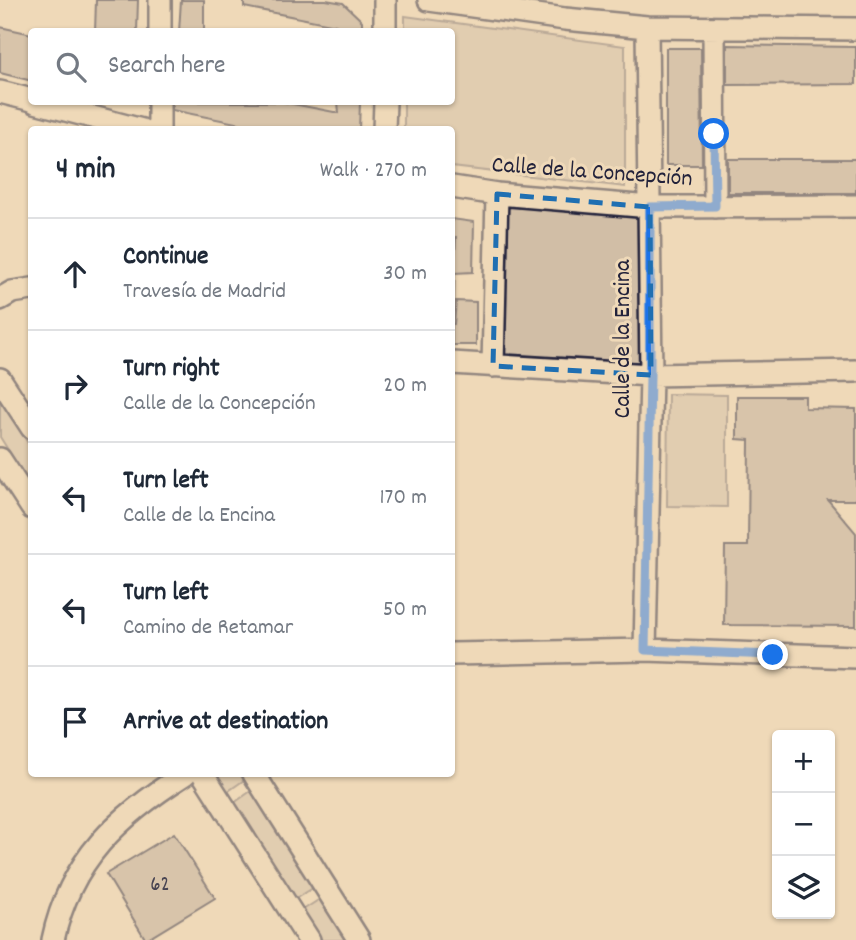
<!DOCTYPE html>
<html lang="en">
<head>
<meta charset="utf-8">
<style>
	body { margin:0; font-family:Dekko,sans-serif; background:#f2f2f3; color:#1f2937 }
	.controls { position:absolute; right:21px; bottom:21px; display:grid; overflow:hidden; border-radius:7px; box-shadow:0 2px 5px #0004 }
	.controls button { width:63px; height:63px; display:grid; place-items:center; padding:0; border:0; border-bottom:2px solid #e0e1e3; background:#fff; color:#1f2937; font:35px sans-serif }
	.stop { position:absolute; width:21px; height:21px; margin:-16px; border:5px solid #1a73e8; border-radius:50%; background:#fff }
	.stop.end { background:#1a73e8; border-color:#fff; box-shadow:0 2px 7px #0008 }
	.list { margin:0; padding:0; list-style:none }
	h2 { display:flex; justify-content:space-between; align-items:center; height:91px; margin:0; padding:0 28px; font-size:30px }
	h2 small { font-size:23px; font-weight:400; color:#747a83 }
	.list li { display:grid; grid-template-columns:46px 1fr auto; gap:21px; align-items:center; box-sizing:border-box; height:112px; padding:0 28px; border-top:2px solid #e0e1e3 }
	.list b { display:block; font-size:26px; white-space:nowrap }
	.list p { margin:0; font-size:23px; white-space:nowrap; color:#747a83 }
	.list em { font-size:23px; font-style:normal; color:#747a83 }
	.icon { flex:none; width:38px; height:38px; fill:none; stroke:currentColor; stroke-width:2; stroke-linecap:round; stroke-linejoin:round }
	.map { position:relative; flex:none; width:856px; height:940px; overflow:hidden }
	.search { position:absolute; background:#fff; box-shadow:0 2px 5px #0004; left:28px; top:28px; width:427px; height:77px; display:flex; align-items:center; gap:18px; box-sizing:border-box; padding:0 24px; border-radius:7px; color:#747a83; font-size:26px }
	.panel { position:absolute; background:#fff; box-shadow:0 2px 5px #0004; left:28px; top:126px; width:427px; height:651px; border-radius:7px }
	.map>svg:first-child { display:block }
	.green { fill:#d1bea6; stroke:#7a7070; stroke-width:2 }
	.building { fill:#bcab99; stroke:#22223b; stroke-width:2 }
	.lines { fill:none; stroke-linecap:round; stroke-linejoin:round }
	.minor-casing { stroke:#22223b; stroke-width:26 }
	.minor { stroke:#efd9b8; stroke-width:21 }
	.route { stroke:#1a73e8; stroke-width:9 }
	.marked { fill:none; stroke:#1f6fb2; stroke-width:5; stroke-dasharray:14 9; stroke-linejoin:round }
	.labels { text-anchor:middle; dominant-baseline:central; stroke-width:6; stroke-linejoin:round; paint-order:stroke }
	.number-label { font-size:21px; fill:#484452 }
	.street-label { font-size:24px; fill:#22223b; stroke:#efd9b8 }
</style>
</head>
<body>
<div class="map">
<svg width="856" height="940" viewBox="0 0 856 940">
	<rect width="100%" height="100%" fill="#efd9b8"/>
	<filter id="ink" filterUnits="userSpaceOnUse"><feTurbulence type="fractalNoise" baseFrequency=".0143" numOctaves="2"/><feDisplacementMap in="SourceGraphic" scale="14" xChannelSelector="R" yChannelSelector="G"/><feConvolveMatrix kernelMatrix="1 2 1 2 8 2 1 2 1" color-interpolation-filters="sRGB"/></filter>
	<g filter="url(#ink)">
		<path class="green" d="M 405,16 L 625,46 L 625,187 L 452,167 L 452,130 L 404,129 L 404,102 L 452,102 L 452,32 L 405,31 Z
			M 497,194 L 650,207 L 651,375 L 493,366 Z
			M 452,237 L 456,237 L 454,324 L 452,324 Z
			M 668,394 L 727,395 L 727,507 L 667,506 Z
			M 0,398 L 31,448 L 31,486 L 0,437 Z
			M 215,774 L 240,774 L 244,780 L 227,792 Z
			M 251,791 L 313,888 L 295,899 L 234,803 Z
			M 320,899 L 347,940 L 322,940 L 303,910 Z"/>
		<path class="building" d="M 96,0 L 138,0 L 137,32 L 95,32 Z
			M 181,0 L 204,0 L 204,32 L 179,32 Z
			M 244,0 L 326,0 L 343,3 L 362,21 L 362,32 L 336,32 L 336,25 L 244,7 Z
			M 0,27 L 32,34 L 32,81 L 0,73 Z
			M 727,45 L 856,47 L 856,84 L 727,85 Z
			M 666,48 L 701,48 L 702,165 L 666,165 Z
			M 172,102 L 283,102 L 339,113 L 338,102 L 360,102 L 359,130 L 270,130 L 172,110 Z
			M 728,159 L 856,159 L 856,193 L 728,193 Z
			M 452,219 L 474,222 L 473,272 L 454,273 L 456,237 L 452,237 Z
			M 456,301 L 476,302 L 476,345 L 452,345 L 452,324 L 454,324 Z
			M 737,396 L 805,396 L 805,408 L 856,409 L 856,500 L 828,500 L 856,533 L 856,626 L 724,625 L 725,546 L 748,546 L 749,440 L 737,439 Z
			M 174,833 L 215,898 L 146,940 L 106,874 Z"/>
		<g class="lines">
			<defs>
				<path id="minor" d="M 429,0 L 565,19 L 647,27 L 856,29
					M 714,28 L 715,207
					M 160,32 L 160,0
					M 385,32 L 385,0
					M 0,92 L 32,100
					M 35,102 L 142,130
					M 159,130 L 159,102
					M 384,130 L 385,102
					M 452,187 L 497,194 L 650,207 L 856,206
					M 0,299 L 12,292 L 32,289
					M 452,363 L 651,375 L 856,371
					M 493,366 L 497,194
					M 0,379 L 32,428
					M 0,459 L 32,508
					M 645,650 L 651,375 L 647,27
					M 452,654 L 645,650 L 856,657
					M 203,774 L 309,940
					M 254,774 L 359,940
					M 53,940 C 70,859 119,816 185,774"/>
			</defs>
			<use href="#minor" class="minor-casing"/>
			<use href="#minor" class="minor"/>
		</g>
	</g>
	<g class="lines" filter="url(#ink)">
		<path class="route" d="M 714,134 L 715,206 L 650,207 L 650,375 L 645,650 L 773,655"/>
	</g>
	<path d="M0 0H856V940H0ZM 497,194 L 650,207 L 651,375 L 493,366 Z" fill="#efd9b8" fill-opacity=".55" fill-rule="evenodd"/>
	<path class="marked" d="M 497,194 L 650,207 L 651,375 L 493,366 Z"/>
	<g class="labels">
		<g class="number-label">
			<text x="160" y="886">62</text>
		</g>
		<g class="street-label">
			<text transform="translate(592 173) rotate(4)">Calle de la Concepción</text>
			<text transform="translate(624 339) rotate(-90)">Calle de la Encina</text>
		</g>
	</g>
</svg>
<div class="controls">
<button>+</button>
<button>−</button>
<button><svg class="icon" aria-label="layers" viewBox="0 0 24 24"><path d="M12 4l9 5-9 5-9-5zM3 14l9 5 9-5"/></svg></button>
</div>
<div class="stop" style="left:714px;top:134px"></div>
<div class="stop end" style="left:773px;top:655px"></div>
<div class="search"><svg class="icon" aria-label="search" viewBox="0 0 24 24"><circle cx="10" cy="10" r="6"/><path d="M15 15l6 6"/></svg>Search here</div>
<section class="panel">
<h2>4 min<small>Walk · 270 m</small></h2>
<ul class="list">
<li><svg class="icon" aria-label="ahead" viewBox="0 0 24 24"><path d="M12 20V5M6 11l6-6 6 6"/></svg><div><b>Continue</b><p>Travesía de Madrid</p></div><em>30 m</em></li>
<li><svg class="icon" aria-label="right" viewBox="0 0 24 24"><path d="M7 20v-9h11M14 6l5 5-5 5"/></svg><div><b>Turn right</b><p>Calle de la Concepción</p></div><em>20 m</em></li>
<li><svg class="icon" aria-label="left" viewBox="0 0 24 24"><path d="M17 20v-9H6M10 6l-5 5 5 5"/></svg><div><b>Turn left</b><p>Calle de la Encina</p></div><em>170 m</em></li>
<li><svg class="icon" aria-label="left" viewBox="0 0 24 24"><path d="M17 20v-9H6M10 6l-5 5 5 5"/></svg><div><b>Turn left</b><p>Camino de Retamar</p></div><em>50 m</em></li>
<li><svg class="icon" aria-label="arrive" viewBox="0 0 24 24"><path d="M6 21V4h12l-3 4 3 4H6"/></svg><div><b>Arrive at destination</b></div></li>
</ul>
</section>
</div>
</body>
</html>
